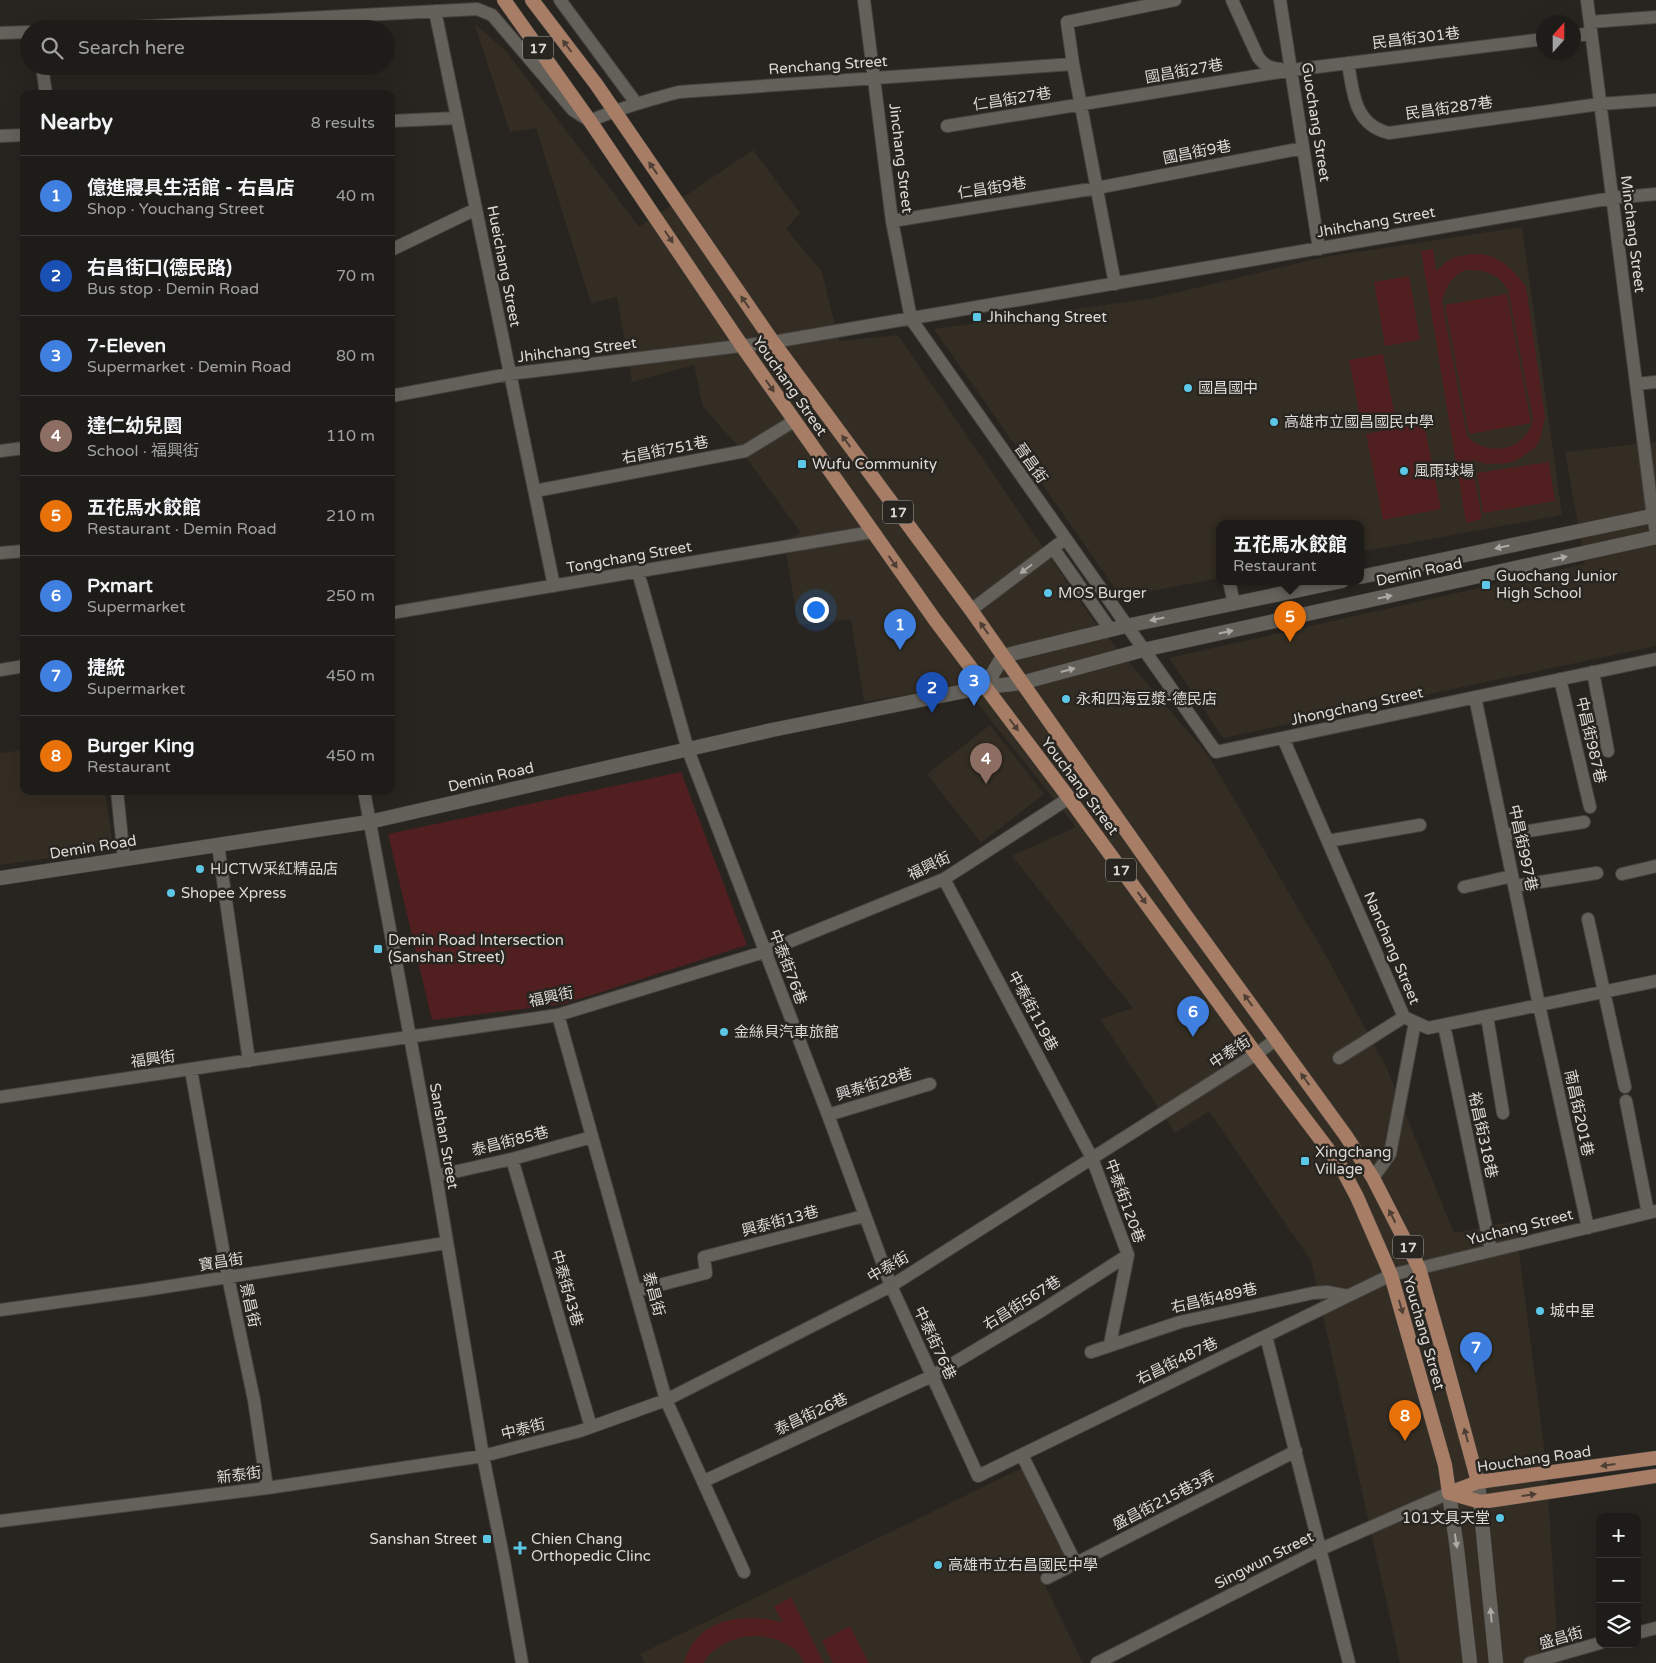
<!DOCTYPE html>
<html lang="en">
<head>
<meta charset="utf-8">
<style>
	body { margin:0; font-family:"Varela Round","Noto Sans TC",sans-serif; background:#262522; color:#f1f3f6 }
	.controls { position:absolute; right:15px; bottom:15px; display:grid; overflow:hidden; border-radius:10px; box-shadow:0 5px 20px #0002 }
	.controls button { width:45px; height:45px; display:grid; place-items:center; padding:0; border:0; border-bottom:1px solid #3c3a38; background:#1e1c19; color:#f1f3f6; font:25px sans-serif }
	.compass { position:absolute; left:1536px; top:15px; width:45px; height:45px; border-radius:50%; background:#1e1c19; box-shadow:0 5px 20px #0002; rotate:21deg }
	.you { position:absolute; left:815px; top:609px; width:18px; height:18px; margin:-12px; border:4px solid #fff; border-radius:50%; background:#1a73e8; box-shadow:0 0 0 8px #1a73e833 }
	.badge { display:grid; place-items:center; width:32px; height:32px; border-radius:50%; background:#5cc7e7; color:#fff; font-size:16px; font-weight:700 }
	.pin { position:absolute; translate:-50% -41px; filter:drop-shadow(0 1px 2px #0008) }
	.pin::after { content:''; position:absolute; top:26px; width:18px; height:15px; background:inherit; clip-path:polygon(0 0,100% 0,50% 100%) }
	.popup { position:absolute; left:1216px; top:520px; width:148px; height:65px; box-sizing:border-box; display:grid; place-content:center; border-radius:10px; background:#1e1c19; filter:drop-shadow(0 1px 4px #0005); font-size:16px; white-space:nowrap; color:#a1a1a2 }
	.popup b { font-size:19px; color:#f1f3f6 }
	.popup::after { content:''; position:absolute; left:50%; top:100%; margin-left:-10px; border:10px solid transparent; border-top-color:#1e1c19 }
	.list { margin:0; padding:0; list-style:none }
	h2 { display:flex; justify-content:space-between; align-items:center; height:65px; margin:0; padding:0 20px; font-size:21px }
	h2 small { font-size:16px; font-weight:400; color:#a1a1a2 }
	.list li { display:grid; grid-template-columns:32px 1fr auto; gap:15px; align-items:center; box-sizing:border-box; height:80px; padding:0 20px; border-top:1px solid #3c3a38 }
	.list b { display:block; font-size:19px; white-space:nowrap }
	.list p { margin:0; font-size:16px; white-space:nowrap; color:#a1a1a2 }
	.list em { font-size:16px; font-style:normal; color:#a1a1a2 }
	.icon { flex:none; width:28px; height:28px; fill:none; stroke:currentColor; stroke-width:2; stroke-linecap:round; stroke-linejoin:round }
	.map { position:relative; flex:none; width:1656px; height:1663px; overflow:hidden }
	.search { position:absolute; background:#1e1c19; box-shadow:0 5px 20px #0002; left:20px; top:20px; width:375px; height:55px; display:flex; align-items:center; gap:12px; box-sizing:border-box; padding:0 18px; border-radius:28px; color:#a1a1a2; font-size:19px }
	.panel { position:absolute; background:#1e1c19; box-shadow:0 5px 20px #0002; left:20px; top:90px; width:375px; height:705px; border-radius:10px }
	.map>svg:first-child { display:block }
	.built { fill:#332d23 }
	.green { fill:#511f20; fill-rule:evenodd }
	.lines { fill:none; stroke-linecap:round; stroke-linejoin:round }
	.minor-casing { stroke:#46433f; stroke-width:14 }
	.tertiary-casing { stroke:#46433f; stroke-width:15 }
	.primary-casing { stroke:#46433f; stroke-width:15 }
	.minor { stroke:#64615b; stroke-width:12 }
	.tertiary { stroke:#64615b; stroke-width:14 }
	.primary { stroke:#a77d65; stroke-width:14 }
	.oneway { fill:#4e3f35 }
	.oneway2 { fill:#acaaa5 }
	.poi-dot { fill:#5cc7e7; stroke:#282521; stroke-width:2 }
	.labels { text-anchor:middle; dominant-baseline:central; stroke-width:5; stroke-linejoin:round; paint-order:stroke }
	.shield { fill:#282521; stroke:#a6a4a0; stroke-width:1 }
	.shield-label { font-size:14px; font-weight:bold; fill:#dcdad7 }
	.street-label { font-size:15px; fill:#dcdad7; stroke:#282521 }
	.poi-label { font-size:15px; fill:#dcdad7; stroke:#282521; text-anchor:start }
</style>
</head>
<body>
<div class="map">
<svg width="1656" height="1663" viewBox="0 0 1656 1663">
	<rect width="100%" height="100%" fill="#282521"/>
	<path class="built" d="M 474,23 L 506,51 L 639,227 L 753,150 L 800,213 L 786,229 L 822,272 L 839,341 L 898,335 L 1093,620 L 1208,755 L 1329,961 L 1387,1069 L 1454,1233 L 1515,1221 L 1546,1463 L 1558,1650 L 1563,1663 L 1400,1663 L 1311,1261 L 1209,1111 L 1175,1133 L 1100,1019 L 1133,1008 L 1012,856 L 1076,827 L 963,685 L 864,702 L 851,619 L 798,625 L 784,540 L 801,533 L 737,445 L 703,407 L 694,365 L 632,382 L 617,297 L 591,303 L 536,128 L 510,132 Z
		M 1522,227 L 1562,515 L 1360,552 L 1360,523 L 1220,523 L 1220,578 L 1121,597 L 934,329 L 1154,298 L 1324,257 Z
		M 1656,442 L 1656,646 L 1223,738 L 1169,658 L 1585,564 L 1565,452 Z
		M 990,725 L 1044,794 L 981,843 L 927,774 Z
		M 24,750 L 24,791 L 105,791 L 112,839 L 98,851 L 0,865 L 0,753 Z
		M 1022,1468 L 1065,1557 L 1039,1573 L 1083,1663 L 645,1663 L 640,1654 Z"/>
	<path class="green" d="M 1433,249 L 1436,271 C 1441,267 1446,261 1451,259 C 1456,256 1462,256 1467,255 C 1494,250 1512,267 1526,287 L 1545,417 L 1540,439 L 1536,447 L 1519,459 L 1509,463 L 1486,464 L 1471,459 L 1482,519 L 1466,523 L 1421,251 ZM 1466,270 C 1483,270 1499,273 1508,290 L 1533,420 C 1525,451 1488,458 1467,436 L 1442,302 C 1446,287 1451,276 1466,270 Z
		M 1409,276 L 1420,340 L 1385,346 L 1374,282 Z
		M 1507,294 L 1531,423 L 1469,434 L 1445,305 Z
		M 1383,354 L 1395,416 L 1361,422 L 1349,360 Z
		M 1424,422 L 1441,509 L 1383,520 L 1366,434 Z
		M 1549,462 L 1555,501 L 1483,513 L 1477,473 Z
		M 681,772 L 747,945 L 564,1004 L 432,1020 L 388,834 Z
		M 791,1597 L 824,1663 L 804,1663 C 802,1660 800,1655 798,1653 C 794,1648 787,1645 782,1642 C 755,1629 720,1638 703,1663 L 684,1663 C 697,1617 743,1613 783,1622 L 774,1607 Z
		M 850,1626 L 869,1663 L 833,1663 L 822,1641 Z"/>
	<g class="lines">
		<defs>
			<path id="minor" d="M 560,0 L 636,103
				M 864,0 L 892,221 L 911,319 L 1216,752 L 1656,659
				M 1232,0 L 1258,57 C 1265,66 1270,68 1281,69
				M 1280,0 L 1319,249
				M 1587,0 L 1653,516 L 1656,532
				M 435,11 L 554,586
				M 1590,22 L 1656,17
				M 95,29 L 477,9 L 492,15 L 573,110 L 590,121 C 619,108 648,100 679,92 L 1073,64
				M 0,33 L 29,32
				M 1574,36 L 1591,33
				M 1348,63 C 1353,92 1354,125 1389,133 L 1600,104 L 1656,100
				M 42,66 L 46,94
				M 391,121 L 457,118
				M 947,126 L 1292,70 L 1544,39
				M 0,136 L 24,135
				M 892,221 L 1097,188 L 1303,148
				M 391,250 L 476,209
				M 1115,284 L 1073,64 L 1067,22 L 1175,0
				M 1636,384 L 1656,382
				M 391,396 L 509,374 L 773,342 L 1612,198 L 1656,194
				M 0,451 L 24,448
				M 535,491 L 745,451 L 794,421
				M 1053,548 L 1110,629
				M 0,553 L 24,551
				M 638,572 L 688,750 L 828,1115 L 891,1286 L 978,1476 L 1391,1275 L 1656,1211
				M 1229,581 L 1234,603
				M 971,610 L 1065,539
				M 391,613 L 872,532
				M 0,670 L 24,666
				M 1593,672 L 1608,751
				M 1560,679 L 1590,807
				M 1475,697 L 1539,1005 L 1588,1228
				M 1283,738 L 1404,1017 L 1428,1028 L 1656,981
				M 117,791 L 124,859
				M 364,791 L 436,1176 L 483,1456 L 504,1561 L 522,1663
				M 1504,835 L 1584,822
				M 1328,841 L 1420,825
				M 218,845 L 249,1061
				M 1622,874 L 1656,866
				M 944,879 L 1092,1158 L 1128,1255
				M 1515,886 L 1597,873
				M 1464,887 L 1512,876
				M 1588,919 L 1625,1087
				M 558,1015 L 666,1400 L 744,1572
				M 1487,1016 L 1503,1113
				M 1444,1025 L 1491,1251
				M 1339,1058 L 1404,1017
				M 191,1070 L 228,1277 L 254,1400 L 267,1488
				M 0,1097 L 558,1015 L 764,952 L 944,879 L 1069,798
				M 1626,1101 L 1648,1213
				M 828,1115 L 930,1084
				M 512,1159 L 591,1427
				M 436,1176 L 512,1159 L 592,1137
				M 1373,1178 L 1390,1154 L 1415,1022
				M 636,1291 L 706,1273 L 704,1257 L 864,1216
				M 0,1310 L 145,1290 L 446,1243
				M 1266,1336 L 1349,1663
				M 1110,1344 L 1128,1255
				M 1091,1352 L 1180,1322 L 1313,1293 L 1327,1292 L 1348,1296
				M 1022,1455 L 1076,1564
				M 704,1481 L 932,1376 L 1041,1311 L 1128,1255
				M 0,1521 L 267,1488 L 483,1456 L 580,1431 L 666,1400 L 891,1286 L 1256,1054 L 1277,1039
				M 1047,1578 L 1296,1451
				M 1637,1633 L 1656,1628
				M 1097,1663 L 1321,1549 L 1449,1493
				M 1530,1663 L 1600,1643"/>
			<path id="tertiary" d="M 1360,577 L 1656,515
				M 985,687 L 1003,656 L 1126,626 L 1342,581
				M 0,878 L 369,822 L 772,730 L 985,687 L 1021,683 L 1143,650 L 1656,537
				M 1478,1482 L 1496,1663
				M 1449,1493 L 1457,1549 L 1470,1663"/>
			<path id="primary" d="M 504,0 L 590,121 L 742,346 L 935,620 L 1069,798 L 1256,1054 L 1340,1165 L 1357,1197 L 1391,1275 L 1445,1465 L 1449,1493
				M 532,0 L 596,84 L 773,342 L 971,610 L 1184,913 L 1346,1136 L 1373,1178 L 1419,1268 L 1444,1356 L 1478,1482
				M 1449,1493 L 1478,1482 L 1656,1458
				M 1449,1493 L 1481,1502 L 1656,1476"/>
		</defs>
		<use href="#minor" class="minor-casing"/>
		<use href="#tertiary" class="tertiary-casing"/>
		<use href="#primary" class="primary-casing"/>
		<use href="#minor" class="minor"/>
		<use href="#tertiary" class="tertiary"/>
		<use href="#primary" class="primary"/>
	</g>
	<defs><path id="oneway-solid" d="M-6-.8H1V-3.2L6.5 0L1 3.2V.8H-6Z" transform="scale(1.25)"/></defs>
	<g class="oneway">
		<use href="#oneway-solid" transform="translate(567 46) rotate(-127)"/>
		<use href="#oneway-solid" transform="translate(653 168) rotate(-125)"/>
		<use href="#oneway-solid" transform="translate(669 237) rotate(56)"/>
		<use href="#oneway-solid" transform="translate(745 302) rotate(-125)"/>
		<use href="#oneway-solid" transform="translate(770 386) rotate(55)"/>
		<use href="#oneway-solid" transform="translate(846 441) rotate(-126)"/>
		<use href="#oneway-solid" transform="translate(893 562) rotate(55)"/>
		<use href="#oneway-solid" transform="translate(984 628) rotate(-125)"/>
		<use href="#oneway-solid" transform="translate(1014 725) rotate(53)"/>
		<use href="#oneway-solid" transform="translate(1142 898) rotate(54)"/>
		<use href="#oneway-solid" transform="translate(1248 1000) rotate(-126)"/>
		<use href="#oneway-solid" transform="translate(1305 1079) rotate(-126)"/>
		<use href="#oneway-solid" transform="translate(1392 1216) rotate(-117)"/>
		<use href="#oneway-solid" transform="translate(1401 1307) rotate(74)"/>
		<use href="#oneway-solid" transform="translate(1466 1435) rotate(-105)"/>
		<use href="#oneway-solid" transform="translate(1608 1465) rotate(172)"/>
		<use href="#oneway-solid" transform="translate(1529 1495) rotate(-8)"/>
	</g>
	<g class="oneway2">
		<use href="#oneway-solid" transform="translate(1502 547) rotate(168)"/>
		<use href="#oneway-solid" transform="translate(1560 558) rotate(-12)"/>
		<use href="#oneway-solid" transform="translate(1026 569) rotate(143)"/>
		<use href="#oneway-solid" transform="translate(1385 597) rotate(-12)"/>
		<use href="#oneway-solid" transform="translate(1157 619) rotate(168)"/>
		<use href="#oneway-solid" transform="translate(1226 632) rotate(-12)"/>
		<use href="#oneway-solid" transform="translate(1068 670) rotate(-15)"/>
		<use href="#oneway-solid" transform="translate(1456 1541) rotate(81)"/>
		<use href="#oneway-solid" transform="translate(1491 1615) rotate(-95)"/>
	</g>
	<g class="poi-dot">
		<rect x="972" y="312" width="10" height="10" rx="2.5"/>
		<circle cx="1188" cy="388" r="5"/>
		<circle cx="1274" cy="422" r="5"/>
		<rect x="797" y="459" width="10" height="10" rx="2.5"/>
		<circle cx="1404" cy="471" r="5"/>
		<rect x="1481" y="580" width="10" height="10" rx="2.5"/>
		<circle cx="1048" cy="593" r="5"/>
		<circle cx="1066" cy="699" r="5"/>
		<circle cx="200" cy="869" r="5"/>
		<circle cx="171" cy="893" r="5"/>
		<rect x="373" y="944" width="10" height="10" rx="2.5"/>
		<circle cx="724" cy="1032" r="5"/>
		<rect x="1300" y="1156" width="10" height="10" rx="2.5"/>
		<circle cx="1540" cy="1311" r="5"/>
		<circle cx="1500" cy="1518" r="5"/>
		<rect x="482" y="1534" width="10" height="10" rx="2.5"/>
		<path d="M517.5 1540.5h5v5h5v5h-5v5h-5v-5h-5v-5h5z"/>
		<circle cx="938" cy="1565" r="5"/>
	</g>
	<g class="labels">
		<g class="shield">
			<rect x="523" y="36.5" width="30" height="23" rx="4"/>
			<rect x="883" y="500.5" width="30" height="23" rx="4"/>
			<rect x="1106" y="858.5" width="30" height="23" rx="4"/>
			<rect x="1393" y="1235.5" width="30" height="23" rx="4"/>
		</g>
		<g class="shield-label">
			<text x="538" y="48">17</text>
			<text x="898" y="512">17</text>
			<text x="1121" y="870">17</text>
			<text x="1408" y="1247">17</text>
		</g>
		<g class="street-label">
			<text transform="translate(1416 38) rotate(-7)">民昌街301巷</text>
			<text transform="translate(828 65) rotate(-4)">Renchang Street</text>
			<text transform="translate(1184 71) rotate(-10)">國昌街27巷</text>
			<text transform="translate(1012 99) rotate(-9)">仁昌街27巷</text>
			<text transform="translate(1449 108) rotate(-8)">民昌街287巷</text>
			<text transform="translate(1316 122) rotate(81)">Guochang Street</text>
			<text transform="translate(1197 152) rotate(-11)">國昌街9巷</text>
			<text transform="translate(901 158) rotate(83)">Jinchang Street</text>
			<text transform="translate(992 188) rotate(-9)">仁昌街9巷</text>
			<text transform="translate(1376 222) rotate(-10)">Jhihchang Street</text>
			<text transform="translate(1633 234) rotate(83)">Minchang Street</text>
			<text transform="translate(504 266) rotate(79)">Hueichang Street</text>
			<text transform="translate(577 350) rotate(-7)">Jhihchang Street</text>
			<text transform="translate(790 386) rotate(55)">Youchang Street</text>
			<text transform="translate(665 450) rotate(-11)">右昌街751巷</text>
			<text transform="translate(1031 463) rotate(55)">晉昌街</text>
			<text transform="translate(629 557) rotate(-10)">Tongchang Street</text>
			<text transform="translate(1419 572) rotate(-12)">Demin Road</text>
			<text transform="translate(1357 706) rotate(-12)">Jhongchang Street</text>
			<text transform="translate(1591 740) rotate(77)">中昌街987巷</text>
			<text transform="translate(491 777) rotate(-13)">Demin Road</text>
			<text transform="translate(1080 786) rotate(53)">Youchang Street</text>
			<text transform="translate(93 847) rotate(-9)">Demin Road</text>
			<text transform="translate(1523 848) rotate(78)">中昌街997巷</text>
			<text transform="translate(929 866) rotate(-26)">福興街</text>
			<text transform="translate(1392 948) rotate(67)">Nanchang Street</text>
			<text transform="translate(788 967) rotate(69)">中泰街76巷</text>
			<text transform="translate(551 997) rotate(-12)">福興街</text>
			<text transform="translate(1033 1011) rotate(62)">中泰街119巷</text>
			<text transform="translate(1230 1052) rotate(-33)">中泰街</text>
			<text transform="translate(153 1059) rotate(-8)">福興街</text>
			<text transform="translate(874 1084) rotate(-17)">興泰街28巷</text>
			<text transform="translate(1579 1113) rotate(78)">南昌街201巷</text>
			<text transform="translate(1483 1135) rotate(78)">裕昌街318巷</text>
			<text transform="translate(444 1136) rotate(80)">Sanshan Street</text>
			<text transform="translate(510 1141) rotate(-14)">泰昌街85巷</text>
			<text transform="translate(1125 1201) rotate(70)">中泰街120巷</text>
			<text transform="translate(780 1221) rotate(-15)">興泰街13巷</text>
			<text transform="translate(1520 1227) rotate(-14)">Yuchang Street</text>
			<text transform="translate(221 1262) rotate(-9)">寶昌街</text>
			<text transform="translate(888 1267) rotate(-30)">中泰街</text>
			<text transform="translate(567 1288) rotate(74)">中泰街43巷</text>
			<text transform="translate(654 1294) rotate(75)">泰昌街</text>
			<text transform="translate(1214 1298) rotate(-13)">右昌街489巷</text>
			<text transform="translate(1022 1303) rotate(-32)">右昌街567巷</text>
			<text transform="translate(250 1305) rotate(78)">景昌街</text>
			<text transform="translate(1424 1333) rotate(74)">Youchang Street</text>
			<text transform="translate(935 1343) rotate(65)">中泰街76巷</text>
			<text transform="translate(1177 1361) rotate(-26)">右昌街487巷</text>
			<text transform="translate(811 1414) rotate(-25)">泰昌街26巷</text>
			<text transform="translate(523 1429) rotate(-14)">中泰街</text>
			<text transform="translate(1534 1459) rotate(-8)">Houchang Road</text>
			<text transform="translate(239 1475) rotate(-7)">新泰街</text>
			<text transform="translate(1164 1500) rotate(-27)">盛昌街215巷3弄</text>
			<text transform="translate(1264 1560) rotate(-27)">Singwun Street</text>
			<text transform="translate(1561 1638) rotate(-16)">盛昌街</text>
		</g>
		<g class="poi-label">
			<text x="987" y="317">Jhihchang Street</text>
			<text x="1198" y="388">國昌國中</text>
			<text x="1284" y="422">高雄市立國昌國民中學</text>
			<text x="812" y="464">Wufu Community</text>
			<text x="1414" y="471">風雨球場</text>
			<text x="1496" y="576">Guochang Junior<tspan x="1496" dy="17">High School</tspan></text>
			<text x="1058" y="593">MOS Burger</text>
			<text x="1076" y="699">永和四海豆漿-德民店</text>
			<text x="210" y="869">HJCTW采紅精品店</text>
			<text x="181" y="893">Shopee Xpress</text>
			<text x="388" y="940">Demin Road Intersection<tspan x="388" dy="17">(Sanshan Street)</tspan></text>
			<text x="734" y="1032">金絲貝汽車旅館</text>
			<text x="1315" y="1152">Xingchang<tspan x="1315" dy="17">Village</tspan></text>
			<text x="1550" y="1311">城中星</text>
			<text x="1490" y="1518" text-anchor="end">101文具天堂</text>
			<text x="477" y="1539" text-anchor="end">Sanshan Street</text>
			<text x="531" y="1539">Chien Chang<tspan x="531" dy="17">Orthopedic Clinc</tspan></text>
			<text x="948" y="1565">高雄市立右昌國民中學</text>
		</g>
	</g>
</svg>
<div class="controls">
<button>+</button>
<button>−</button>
<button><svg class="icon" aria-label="layers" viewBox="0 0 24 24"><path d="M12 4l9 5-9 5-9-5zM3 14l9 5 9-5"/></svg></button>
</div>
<svg class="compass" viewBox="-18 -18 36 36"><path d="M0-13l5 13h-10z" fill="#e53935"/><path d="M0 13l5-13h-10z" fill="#a1a1a2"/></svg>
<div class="you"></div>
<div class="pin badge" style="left:900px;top:650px;background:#3f7fe0">1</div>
<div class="pin badge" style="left:932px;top:713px;background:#1a4fb4">2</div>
<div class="pin badge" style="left:974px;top:706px;background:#3f7fe0">3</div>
<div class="pin badge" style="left:986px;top:784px;background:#8d6e63">4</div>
<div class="pin badge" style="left:1290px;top:642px;background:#e8710a">5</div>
<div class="popup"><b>五花馬水餃館</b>Restaurant</div>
<div class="pin badge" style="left:1193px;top:1037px;background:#3f7fe0">6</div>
<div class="pin badge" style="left:1476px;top:1373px;background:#3f7fe0">7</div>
<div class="pin badge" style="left:1405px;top:1441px;background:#e8710a">8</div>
<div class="search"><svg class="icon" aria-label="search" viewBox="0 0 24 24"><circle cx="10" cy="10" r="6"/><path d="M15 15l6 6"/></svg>Search here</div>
<section class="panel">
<h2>Nearby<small>8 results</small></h2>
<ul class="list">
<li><span class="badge" style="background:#3f7fe0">1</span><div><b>億進寢具生活館 - 右昌店</b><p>Shop · Youchang Street</p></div><em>40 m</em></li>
<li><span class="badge" style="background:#1a4fb4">2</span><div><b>右昌街口(德民路)</b><p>Bus stop · Demin Road</p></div><em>70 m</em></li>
<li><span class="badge" style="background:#3f7fe0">3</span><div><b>7-Eleven</b><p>Supermarket · Demin Road</p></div><em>80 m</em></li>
<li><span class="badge" style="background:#8d6e63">4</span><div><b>達仁幼兒園</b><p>School · 福興街</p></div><em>110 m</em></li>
<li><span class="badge" style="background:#e8710a">5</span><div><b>五花馬水餃館</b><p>Restaurant · Demin Road</p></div><em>210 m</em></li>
<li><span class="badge" style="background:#3f7fe0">6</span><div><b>Pxmart</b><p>Supermarket</p></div><em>250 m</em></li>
<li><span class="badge" style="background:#3f7fe0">7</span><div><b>捷統</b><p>Supermarket</p></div><em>450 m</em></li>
<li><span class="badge" style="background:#e8710a">8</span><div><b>Burger King</b><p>Restaurant</p></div><em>450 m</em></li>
</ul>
</section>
</div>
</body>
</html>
